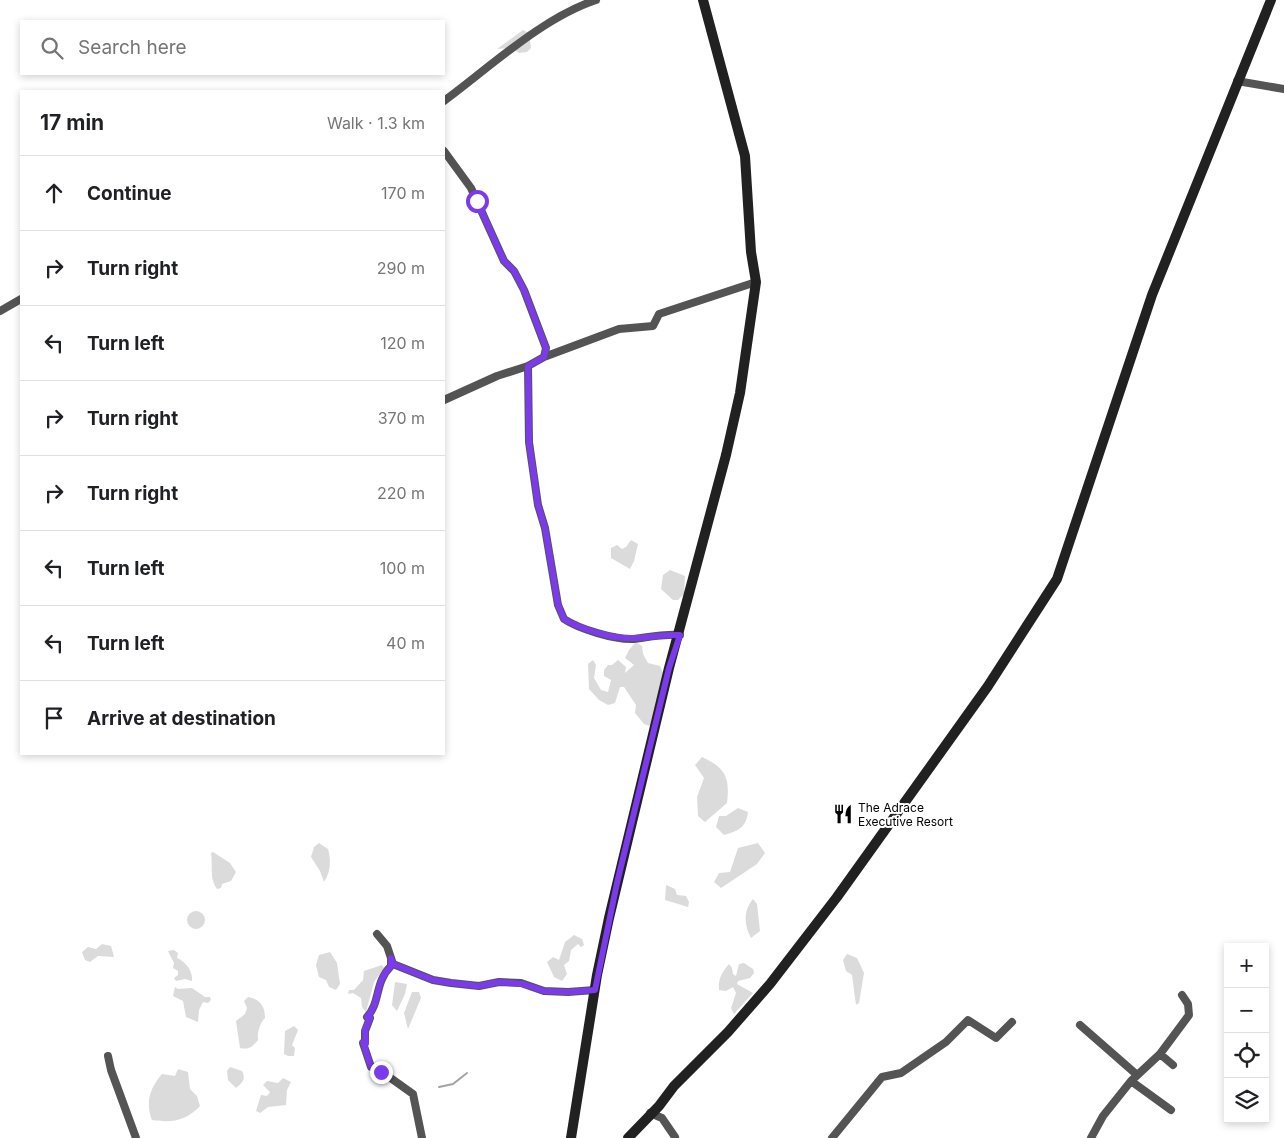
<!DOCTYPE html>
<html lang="en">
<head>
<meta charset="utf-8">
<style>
	body { margin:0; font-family:Inter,sans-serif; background:#f6f6f6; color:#202124 }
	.controls { position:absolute; right:15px; bottom:15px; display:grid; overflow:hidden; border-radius:0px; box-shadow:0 2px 8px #0003 }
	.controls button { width:45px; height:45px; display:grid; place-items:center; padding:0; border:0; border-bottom:1px solid #e0e0e0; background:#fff; color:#202124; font:25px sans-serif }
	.stop { position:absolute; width:15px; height:15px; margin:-11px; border:4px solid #7c3aed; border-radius:50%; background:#fff }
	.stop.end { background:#7c3aed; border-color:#fff; box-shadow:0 1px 5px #0008 }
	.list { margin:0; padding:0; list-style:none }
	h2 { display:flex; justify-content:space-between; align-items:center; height:65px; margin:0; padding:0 20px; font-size:21px }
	h2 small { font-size:16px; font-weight:400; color:#757577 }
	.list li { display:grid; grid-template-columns:32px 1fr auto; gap:15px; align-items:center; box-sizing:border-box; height:75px; padding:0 20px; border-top:1px solid #e0e0e0 }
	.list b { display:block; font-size:19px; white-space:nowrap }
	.list em { font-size:16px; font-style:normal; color:#757577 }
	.icon { flex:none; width:28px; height:28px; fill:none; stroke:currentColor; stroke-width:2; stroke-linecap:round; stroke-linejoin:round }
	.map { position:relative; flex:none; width:1284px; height:1138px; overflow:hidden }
	.search { position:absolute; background:#fff; box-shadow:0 2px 8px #0003; left:20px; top:20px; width:425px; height:55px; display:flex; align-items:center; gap:12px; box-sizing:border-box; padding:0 18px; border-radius:0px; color:#757577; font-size:19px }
	.panel { position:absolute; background:#fff; box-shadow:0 2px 8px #0003; left:20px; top:90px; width:425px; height:665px; border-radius:0px }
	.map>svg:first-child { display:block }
	.green { fill:#dbdbdb }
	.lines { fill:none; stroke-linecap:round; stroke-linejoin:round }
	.stream { stroke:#a2a2a2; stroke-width:2 }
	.street { stroke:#545454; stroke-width:8 }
	.secondary { stroke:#212121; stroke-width:10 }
	.route { stroke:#7c3aed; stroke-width:6 }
	.labels { text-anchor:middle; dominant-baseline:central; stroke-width:4; stroke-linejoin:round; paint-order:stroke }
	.poi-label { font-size:12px; fill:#000; stroke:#fff; text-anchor:start }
</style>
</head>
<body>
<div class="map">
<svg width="1284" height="1138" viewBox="0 0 1284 1138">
	<rect width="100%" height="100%" fill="#fff"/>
	<path class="green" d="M 523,30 L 529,33 L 531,48 L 527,52 L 519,53 L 511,48 L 497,49 Z
		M 631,540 L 638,544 L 634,561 L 630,569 L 611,558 L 611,548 L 617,545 L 622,549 L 626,547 Z
		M 670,570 L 685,576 L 684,594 L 678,600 L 673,600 L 661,589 L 663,575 Z
		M 636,642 L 642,646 L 643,654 L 648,663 L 660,666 L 663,673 L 654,717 L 650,726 L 644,724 L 635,713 L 636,705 L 624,687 L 620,687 L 615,703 L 608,705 L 599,700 L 589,689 L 588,664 L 593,660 L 596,665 L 594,678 L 601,690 L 608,692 L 611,680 L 604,676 L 604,670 L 608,665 L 612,665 L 618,660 L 626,667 L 625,673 L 634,665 L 625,658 L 629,650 Z
		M 702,757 C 726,768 730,778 727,803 L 705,822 L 698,816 L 697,797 L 704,778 L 695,765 Z
		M 738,808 L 748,812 C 746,828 738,831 724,835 L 716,827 L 719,816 L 726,816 Z
		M 319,843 L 328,849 C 331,860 331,872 324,882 L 320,871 L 311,857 L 314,847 Z
		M 758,843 L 765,853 L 757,864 L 721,888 L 714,882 L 719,873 L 730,872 L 738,848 Z
		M 213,852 L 230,863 L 236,872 L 231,881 L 222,884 L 221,888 L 217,889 C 209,878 213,867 211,853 Z
		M 666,885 L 675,889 L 677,895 L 686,896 L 689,902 L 688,907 L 665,900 Z
		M 753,899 L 757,904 L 760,931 L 751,938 C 744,925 743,911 753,899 Z
		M187 920a9 9 0 1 1 18 0a9 9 0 1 1-18 0Z
		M 574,935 L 582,939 L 584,945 L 581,947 L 578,944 L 571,950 L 569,961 L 564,965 L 567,974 L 562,981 L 554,977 L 547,962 L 553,957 L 559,960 L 565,942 Z
		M 102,944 L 111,946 L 114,957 L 98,956 L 90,962 L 85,960 L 82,952 L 88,947 L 96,949 Z
		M 174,950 L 178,953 L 177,958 C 186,962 193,971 192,981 L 185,979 L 176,981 L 174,978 L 178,975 L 178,971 L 173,968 L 174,963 L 168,951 Z
		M 330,952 L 337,963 L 340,984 L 336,990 L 329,987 L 326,980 L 319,977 L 316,965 L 319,955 Z
		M 847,954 L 857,958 L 864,973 L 859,1003 L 856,1005 L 852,975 L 846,971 L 843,960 Z
		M 744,963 L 753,969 L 754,973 L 750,978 L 738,981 L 737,984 L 753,993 L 734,1014 L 731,1008 L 736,993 L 733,987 L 726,991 L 719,990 C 718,979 722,972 729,964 L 732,968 L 733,974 L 736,976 L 739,964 Z
		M 382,965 L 384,968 L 374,982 L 366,1012 L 362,1007 L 361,998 L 353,993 L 348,994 L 349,990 L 354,990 L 363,980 L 364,971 Z
		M 395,982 L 407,984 L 405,994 L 397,1011 L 392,1005 Z
		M 175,987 L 178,989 L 192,988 L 205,997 L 210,997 L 211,1000 L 208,1003 L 203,1002 L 199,1010 L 198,1022 L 186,1017 L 183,1001 L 173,996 Z
		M 412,992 L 419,992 L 421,998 L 408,1029 L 404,1013 Z
		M 248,997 C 260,999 265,1006 265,1018 C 260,1023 257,1032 258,1040 C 252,1047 250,1050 240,1048 L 236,1021 L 245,1014 L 247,1008 L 244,1001 Z
		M 294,1026 L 298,1030 L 292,1045 L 295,1048 L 294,1056 L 288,1056 L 284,1054 L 285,1031 Z
		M 230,1067 L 242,1071 C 246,1079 243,1082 236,1088 L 228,1080 L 227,1071 Z
		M 178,1069 L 188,1072 L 190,1089 L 197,1096 L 200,1106 C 186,1121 172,1123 152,1120 C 145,1102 150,1088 162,1074 L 175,1076 Z
		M 283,1078 L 291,1082 L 287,1090 L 286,1105 L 268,1107 L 260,1113 L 256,1111 L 261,1095 L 267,1096 L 270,1092 L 263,1085 L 267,1081 L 278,1083 Z"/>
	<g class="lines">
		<path class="stream" d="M 439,1087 L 453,1084 L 467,1073"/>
		<path class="street" d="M 1237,81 L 1284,89
			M 444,101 C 490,67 542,18 596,0
			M 444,151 L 471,188 L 504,261 L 514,271 L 524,290 L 546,348 L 544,357
			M 0,311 L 21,299
			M 528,366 L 529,442 L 538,505 L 545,528 L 558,605 L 564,619 C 579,629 615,640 634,639 C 649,637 664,634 680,635
			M 444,400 L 497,376 L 528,366 L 544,357 L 619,329 L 653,326 L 659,314 L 756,282
			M 377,934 L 387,946 L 393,964 L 433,980 L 451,983 L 479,986 L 499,982 L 521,983 L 544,991 L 568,992 L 595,990
			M 391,958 L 391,966 C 374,983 381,1002 367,1017 L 370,1018 L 365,1031 L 365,1043 L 363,1043 L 371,1067 L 378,1069 L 413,1094 L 422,1138
			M 1080,1025 L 1136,1074
			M 1160,1054 L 1173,1065
			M 108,1056 L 111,1070 L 136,1138
			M 1131,1081 L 1171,1110
			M 650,1113 L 662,1118 L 675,1137
			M 832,1138 L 882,1077 L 901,1073 L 946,1042 L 968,1020 L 996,1038 L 1012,1022
			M 1091,1138 L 1103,1116 L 1131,1081 L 1160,1054 L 1189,1015 L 1188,1004 L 1182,995"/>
		<path class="secondary" d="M 571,1138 L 597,975 L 609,918 L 669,668 L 726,455 L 740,393 L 756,282 L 751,252 L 745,156 L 703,0
			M 628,1138 L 659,1106 L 674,1086 L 728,1032 L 770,984 L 837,897 L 988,686 L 1057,579 L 1152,295 L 1271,0"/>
	</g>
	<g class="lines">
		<path class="route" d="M 381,1072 L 371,1067 L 363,1042 L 366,1043 L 365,1030 L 370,1018 L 367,1017 C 381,1002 374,982 391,966 L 391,958 L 393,964 L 433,980 L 452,983 L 479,986 L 499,982 L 523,984 L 544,991 L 568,992 L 595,990 L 617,883 L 669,668 L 680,635 C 663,634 648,638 632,638 C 613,639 580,629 564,619 L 558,605 L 545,528 L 538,505 L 529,442 L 528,366 L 544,357 L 546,348 L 524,290 L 514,271 L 504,261 L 477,201"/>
	</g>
	<defs>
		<symbol id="restaurant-bare" viewBox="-9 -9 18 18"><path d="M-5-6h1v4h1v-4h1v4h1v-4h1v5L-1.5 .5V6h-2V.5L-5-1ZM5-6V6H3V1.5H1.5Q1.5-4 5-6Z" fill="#000" stroke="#fff" stroke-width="2.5" paint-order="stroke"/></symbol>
	</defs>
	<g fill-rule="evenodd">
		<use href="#restaurant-bare" x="829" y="800" width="28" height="28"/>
	</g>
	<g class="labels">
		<g class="poi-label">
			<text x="858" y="807">The Adrace<tspan x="858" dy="14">Executive Resort</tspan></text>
		</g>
	</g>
</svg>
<div class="controls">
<button>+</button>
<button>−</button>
<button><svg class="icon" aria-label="locate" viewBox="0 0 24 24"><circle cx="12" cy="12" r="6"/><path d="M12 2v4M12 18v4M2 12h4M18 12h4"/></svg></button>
<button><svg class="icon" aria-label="layers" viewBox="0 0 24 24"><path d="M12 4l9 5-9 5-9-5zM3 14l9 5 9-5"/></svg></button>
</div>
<div class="stop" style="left:477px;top:201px"></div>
<div class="stop end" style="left:381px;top:1072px"></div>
<div class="search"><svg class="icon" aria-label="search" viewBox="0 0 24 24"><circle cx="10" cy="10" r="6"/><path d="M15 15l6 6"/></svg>Search here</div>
<section class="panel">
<h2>17 min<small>Walk · 1.3 km</small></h2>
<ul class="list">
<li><svg class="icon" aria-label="ahead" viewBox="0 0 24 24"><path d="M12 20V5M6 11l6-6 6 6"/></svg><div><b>Continue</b></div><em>170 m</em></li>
<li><svg class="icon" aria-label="right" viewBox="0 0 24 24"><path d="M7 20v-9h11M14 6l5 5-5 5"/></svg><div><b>Turn right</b></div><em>290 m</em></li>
<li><svg class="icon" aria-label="left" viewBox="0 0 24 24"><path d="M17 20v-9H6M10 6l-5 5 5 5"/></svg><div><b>Turn left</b></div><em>120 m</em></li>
<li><svg class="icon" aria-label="right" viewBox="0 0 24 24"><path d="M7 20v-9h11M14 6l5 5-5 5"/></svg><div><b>Turn right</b></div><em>370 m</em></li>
<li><svg class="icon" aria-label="right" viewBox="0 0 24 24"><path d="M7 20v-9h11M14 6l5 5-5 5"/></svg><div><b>Turn right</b></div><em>220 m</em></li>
<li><svg class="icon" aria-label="left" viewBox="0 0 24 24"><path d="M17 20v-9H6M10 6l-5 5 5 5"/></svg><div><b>Turn left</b></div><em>100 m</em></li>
<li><svg class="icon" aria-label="left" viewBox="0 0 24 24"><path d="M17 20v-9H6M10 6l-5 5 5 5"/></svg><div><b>Turn left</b></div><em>40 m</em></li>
<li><svg class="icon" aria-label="arrive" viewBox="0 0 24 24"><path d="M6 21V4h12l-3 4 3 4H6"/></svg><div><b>Arrive at destination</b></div></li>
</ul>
</section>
</div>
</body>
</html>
